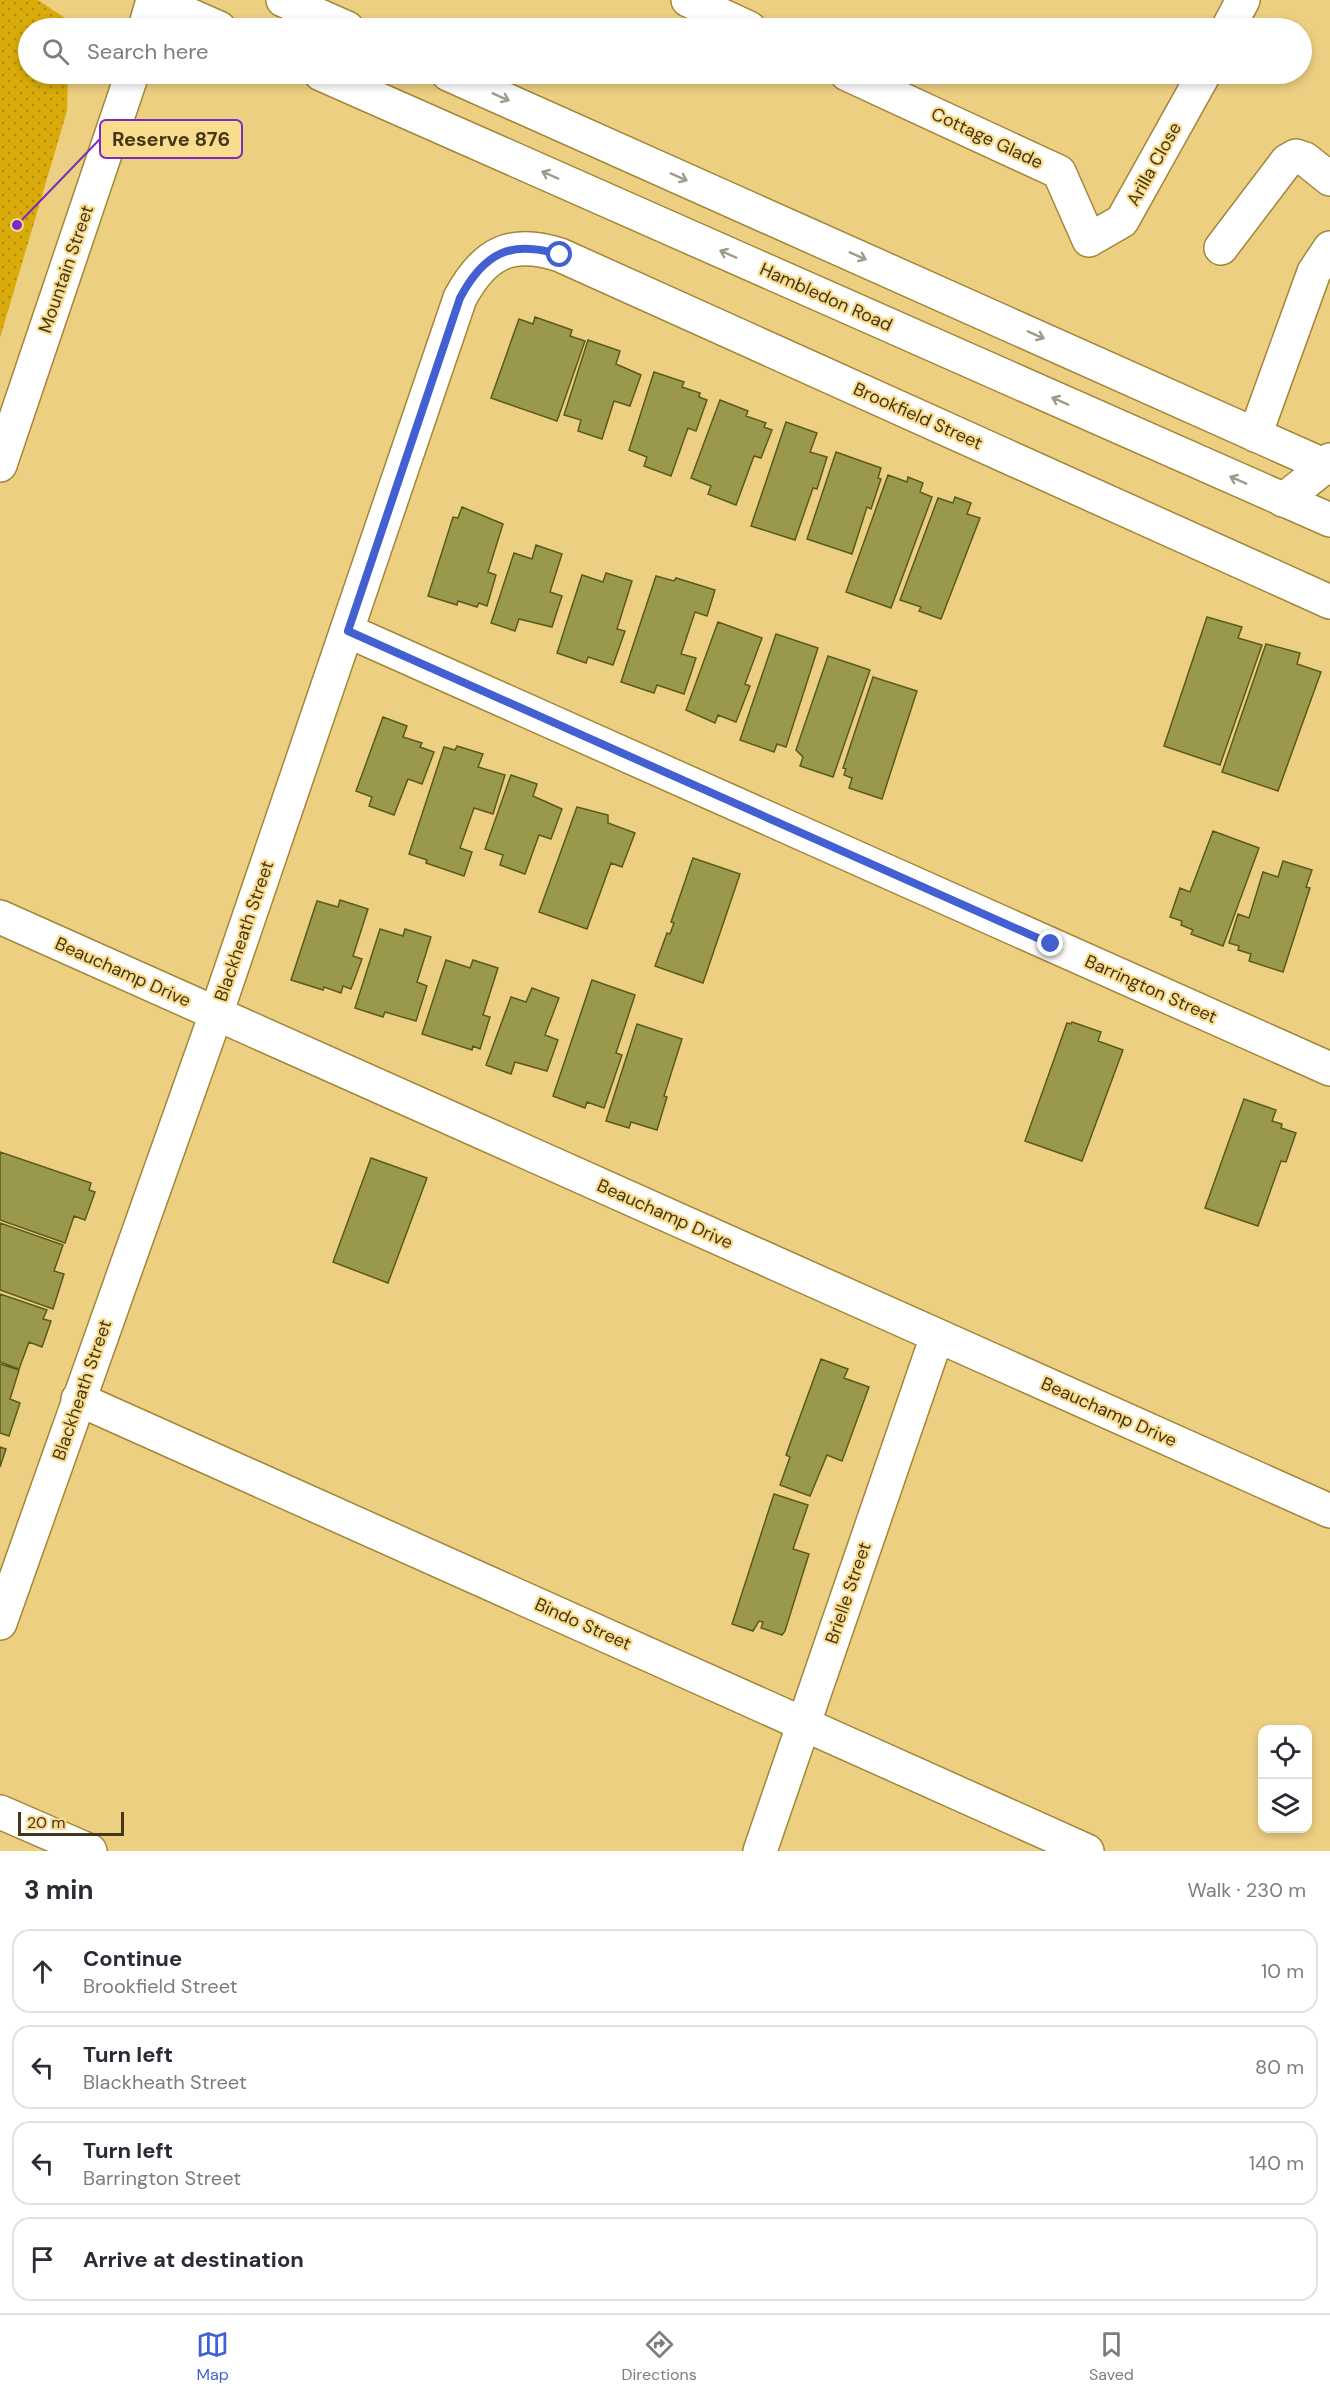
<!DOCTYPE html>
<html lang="en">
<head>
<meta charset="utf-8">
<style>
	body { margin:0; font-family:"DM Sans",sans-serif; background:#f7f7f7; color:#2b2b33 }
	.controls { position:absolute; right:18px; bottom:18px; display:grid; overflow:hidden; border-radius:12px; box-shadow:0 3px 9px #0003 }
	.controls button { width:54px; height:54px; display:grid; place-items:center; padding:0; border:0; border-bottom:2px solid #e1e1e2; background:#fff; color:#2b2b33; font:30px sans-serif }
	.scale { position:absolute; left:18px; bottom:15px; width:106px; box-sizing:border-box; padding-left:6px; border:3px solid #433717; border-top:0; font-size:16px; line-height:21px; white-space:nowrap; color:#433717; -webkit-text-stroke:4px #fadc8f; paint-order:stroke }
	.stop { position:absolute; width:18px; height:18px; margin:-14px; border:4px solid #4360d3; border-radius:50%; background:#fff }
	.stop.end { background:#4360d3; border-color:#fff; box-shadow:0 2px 6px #0008 }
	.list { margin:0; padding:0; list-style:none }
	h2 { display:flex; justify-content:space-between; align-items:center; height:78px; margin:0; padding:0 24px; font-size:26px }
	h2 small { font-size:20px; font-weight:400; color:#7c7c81 }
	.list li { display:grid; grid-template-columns:39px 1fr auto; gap:18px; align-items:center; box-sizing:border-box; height:84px; margin:0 12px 12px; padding:0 12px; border:2px solid #e1e1e2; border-radius:18px }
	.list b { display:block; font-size:22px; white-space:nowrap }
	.list p { margin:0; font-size:20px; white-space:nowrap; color:#7c7c81 }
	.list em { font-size:20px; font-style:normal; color:#7c7c81 }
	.icon { flex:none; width:33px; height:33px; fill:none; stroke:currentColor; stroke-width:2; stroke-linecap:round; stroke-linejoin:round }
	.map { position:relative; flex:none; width:1330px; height:1851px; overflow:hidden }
	.search { position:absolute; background:#fff; box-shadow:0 3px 9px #0003; left:18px; right:18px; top:18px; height:66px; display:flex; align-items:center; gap:15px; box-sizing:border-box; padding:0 21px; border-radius:33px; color:#7c7c81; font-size:22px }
	.sheet { height:462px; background:#fff }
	nav { display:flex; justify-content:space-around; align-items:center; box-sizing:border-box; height:84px; border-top:2px solid #e1e1e2; background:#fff; font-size:16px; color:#7c7c81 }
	nav a { display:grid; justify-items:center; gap:3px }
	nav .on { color:#4360d3 }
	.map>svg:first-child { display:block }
	.park { fill:url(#park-dots) }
	.building { fill:#9a994b; stroke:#5b5a1e; stroke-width:1.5 }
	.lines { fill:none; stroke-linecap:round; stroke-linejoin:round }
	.minor-casing { stroke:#a28639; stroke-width:36 }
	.major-casing { stroke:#a28639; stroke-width:36 }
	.minor { stroke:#fff; stroke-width:33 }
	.major { stroke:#fff; stroke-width:33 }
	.oneway { stroke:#a19b8b }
	.route { stroke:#4360d3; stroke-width:8 }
	.labels { text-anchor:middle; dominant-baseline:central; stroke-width:4.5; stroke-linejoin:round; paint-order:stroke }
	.street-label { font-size:18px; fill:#433717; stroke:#fadc8f }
	.leader { fill:none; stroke:#7b2cbf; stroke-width:2 }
	.callout-dot { fill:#7b2cbf; stroke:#fadc8f; stroke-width:2 }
	.callout { fill:#fadc8f; stroke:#7b2cbf; stroke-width:2 }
	.callout-label { font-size:20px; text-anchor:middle; font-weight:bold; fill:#433717 }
</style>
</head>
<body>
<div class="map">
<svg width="1330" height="1851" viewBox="0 0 1330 1851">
	<defs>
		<pattern id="park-dots" width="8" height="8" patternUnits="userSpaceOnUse" patternTransform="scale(1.5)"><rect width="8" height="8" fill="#d9ab0b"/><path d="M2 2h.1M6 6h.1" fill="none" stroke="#b28c0a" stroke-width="1.8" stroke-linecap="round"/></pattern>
	</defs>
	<rect width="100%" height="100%" fill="#edcf82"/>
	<path class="park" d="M 0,0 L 38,0 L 71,22 L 71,28 L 28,28 L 28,74 L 68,74 L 67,111 L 0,338 Z"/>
	<path class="building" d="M 535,317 L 572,330 L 570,336 L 585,341 L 557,421 L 491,398 L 519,319 L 533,324 Z
		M 588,340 L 620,351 L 616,364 L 641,375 L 630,406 L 614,401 L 602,439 L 578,431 L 581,420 L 564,415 Z
		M 654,372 L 684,382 L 682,387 L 700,393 L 699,397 L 707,400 L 696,431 L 688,428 L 671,476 L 644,466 L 647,457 L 629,450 Z
		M 720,400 L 748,411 L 746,416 L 766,423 L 764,427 L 772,430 L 761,458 L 754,456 L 736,505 L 708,494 L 711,486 L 691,478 Z
		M 786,422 L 817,433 L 810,452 L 827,457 L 817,489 L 813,488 L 795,540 L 751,526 Z
		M 836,452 L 881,468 L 878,478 L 881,479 L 871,509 L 867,507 L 852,554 L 807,539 Z
		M 888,475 L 907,482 L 908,477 L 923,483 L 920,492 L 932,497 L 891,608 L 846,592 Z
		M 955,497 L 971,503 L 967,514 L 980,518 L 941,619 L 919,611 L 921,607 L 900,600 L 938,498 L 953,503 Z
		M 462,507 L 503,524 L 488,572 L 496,575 L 487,606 L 479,603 L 477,607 L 458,601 L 457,605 L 428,596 L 453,517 L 458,518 Z
		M 536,545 L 562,554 L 550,592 L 562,596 L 552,627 L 519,619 L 515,631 L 491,623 L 514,553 L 532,559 Z
		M 606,573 L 632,581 L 617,629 L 625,631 L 613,665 L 588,657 L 586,663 L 557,653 L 582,575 L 603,582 Z
		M 656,576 L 674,581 L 676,578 L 715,590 L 707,616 L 695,612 L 681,654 L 696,658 L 684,694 L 657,685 L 654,693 L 621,682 Z
		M 1207,617 L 1242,627 L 1238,638 L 1262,645 L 1220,765 L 1164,746 Z
		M 718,622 L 762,638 L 745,684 L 750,686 L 736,722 L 718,715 L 715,723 L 686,710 Z
		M 776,634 L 818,648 L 786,747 L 777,744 L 774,752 L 740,740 Z
		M 1266,644 L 1300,653 L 1297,664 L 1321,672 L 1278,791 L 1222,772 Z
		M 828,656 L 870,670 L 833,777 L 800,766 L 803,757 L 796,750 Z
		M 873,677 L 917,691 L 882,799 L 849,788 L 852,778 L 844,775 L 846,769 L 843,768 Z
		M 383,717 L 407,726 L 403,737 L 422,743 L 420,747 L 434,752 L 422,784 L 408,779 L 394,815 L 369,806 L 372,797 L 356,791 Z
		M 457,746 L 483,754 L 478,767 L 505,775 L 493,814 L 474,808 L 460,848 L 472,852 L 464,876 L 426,863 L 427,860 L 409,854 L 444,747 L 455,750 Z
		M 511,775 L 537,784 L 533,796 L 562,809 L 551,839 L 539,835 L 525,874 L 500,865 L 503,855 L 485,849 Z
		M 577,807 L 608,815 L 608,823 L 635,833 L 622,867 L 611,863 L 587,929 L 539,912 Z
		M 1213,831 L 1259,848 L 1223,946 L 1191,934 L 1193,930 L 1181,925 L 1182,921 L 1170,917 L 1180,888 L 1190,892 Z
		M 693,858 L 740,874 L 703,983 L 655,966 L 667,933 L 670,934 L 674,923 L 671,922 Z
		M 1283,861 L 1312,870 L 1306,887 L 1310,888 L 1283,972 L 1249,961 L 1251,954 L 1238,950 L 1239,946 L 1229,943 L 1238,914 L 1249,918 L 1263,872 L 1278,877 Z
		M 340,900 L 368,909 L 353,956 L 362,959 L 351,989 L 343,986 L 341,993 L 324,987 L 323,990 L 291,980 L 317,901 L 338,907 Z
		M 380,929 L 403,936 L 405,929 L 431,937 L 417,982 L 427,986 L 416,1021 L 385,1012 L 383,1017 L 355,1008 Z
		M 446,960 L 470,968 L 473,960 L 498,968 L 483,1015 L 490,1017 L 480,1049 L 473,1046 L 472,1050 L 422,1034 Z
		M 592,980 L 635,995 L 616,1053 L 622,1055 L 604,1108 L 587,1102 L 585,1108 L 553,1096 Z
		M 532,988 L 559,998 L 545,1035 L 558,1040 L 547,1071 L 515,1062 L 511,1074 L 486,1065 L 511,997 L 526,1002 Z
		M 1072,1022 L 1101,1032 L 1098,1041 L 1123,1050 L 1082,1161 L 1025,1141 L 1067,1023 L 1071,1024 Z
		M 637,1024 L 682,1039 L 664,1096 L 667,1097 L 657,1130 L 631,1122 L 629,1128 L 606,1121 Z
		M 1244,1099 L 1276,1110 L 1272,1121 L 1282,1124 L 1281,1128 L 1296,1133 L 1286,1162 L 1281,1161 L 1258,1226 L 1205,1208 Z
		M 0,1152 L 91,1183 L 89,1190 L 95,1192 L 85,1220 L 74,1216 L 65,1243 L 0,1220 Z
		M 371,1158 L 427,1178 L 388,1283 L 333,1262 Z
		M 0,1223 L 63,1245 L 54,1271 L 64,1274 L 53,1309 L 0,1290 Z
		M 0,1294 L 47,1310 L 43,1319 L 51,1321 L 42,1347 L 29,1342 L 19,1369 L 0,1362 Z
		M 821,1359 L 848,1369 L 844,1378 L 869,1387 L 842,1461 L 827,1455 L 810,1496 L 780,1485 L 790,1457 L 786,1455 Z
		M 0,1364 L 19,1370 L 10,1399 L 20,1403 L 9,1436 L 0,1433 Z
		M 0,1447 L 6,1449 L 0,1467 Z
		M 774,1494 L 808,1505 L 793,1549 L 809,1554 L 785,1631 L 782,1635 L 761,1628 L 763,1622 L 759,1621 L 753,1631 L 732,1624 Z"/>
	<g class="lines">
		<defs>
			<path id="minor" d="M 688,0 L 749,28
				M 145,28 L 153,0
				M 1228,28 L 1243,0
				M 847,74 L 1059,172 L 1089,240 L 1122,221 L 1204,74
				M 1221,248 L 1287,161 L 1296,156 L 1305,159 L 1330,179
				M 1255,435 L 1314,272 L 1330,248
				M 0,465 L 132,74
				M 1283,500 L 1326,466 L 1330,460
				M 348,631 L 1330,1069
				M 0,917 L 1330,1511
				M 78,1399 L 1087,1851
				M 0,1623 L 216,1014 L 460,298 C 484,253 511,239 560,255 L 1330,602
				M 0,1812 L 90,1851
				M 760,1851 L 937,1336"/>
			<path id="major" d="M 155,0 L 219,28
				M 283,0 L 347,28
				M 321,74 L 1330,520
				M 448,74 L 1330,468"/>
		</defs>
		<use href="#minor" class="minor-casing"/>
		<use href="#major" class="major-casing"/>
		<use href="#minor" class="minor"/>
		<use href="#major" class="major"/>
	</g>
	<defs><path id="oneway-shaft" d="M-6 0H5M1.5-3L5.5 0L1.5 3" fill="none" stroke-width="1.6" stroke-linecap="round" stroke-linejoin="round" transform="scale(1.5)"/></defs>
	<g class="oneway">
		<use href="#oneway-shaft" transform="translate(501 97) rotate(24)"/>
		<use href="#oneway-shaft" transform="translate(550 175) rotate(-156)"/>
		<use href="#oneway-shaft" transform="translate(679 177) rotate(24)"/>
		<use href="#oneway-shaft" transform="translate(728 254) rotate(-156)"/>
		<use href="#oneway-shaft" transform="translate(858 256) rotate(24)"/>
		<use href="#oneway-shaft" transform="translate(1036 335) rotate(24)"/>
		<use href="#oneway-shaft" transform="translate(1060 401) rotate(-156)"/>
		<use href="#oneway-shaft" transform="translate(1238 480) rotate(-156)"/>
	</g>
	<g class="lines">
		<path class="route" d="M 560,255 C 511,239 484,253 460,298 L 348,631 L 1051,944"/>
	</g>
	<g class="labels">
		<g class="street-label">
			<text transform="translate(987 138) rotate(25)">Cottage Glade</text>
			<text transform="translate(1154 164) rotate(-61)">Arilla Close</text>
			<text transform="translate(66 269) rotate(-71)">Mountain Street</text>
			<text transform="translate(826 297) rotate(24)">Hambledon Road</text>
			<text transform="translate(918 416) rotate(24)">Brookfield Street</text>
			<text transform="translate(244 931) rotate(-71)">Blackheath Street</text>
			<text transform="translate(123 972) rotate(24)">Beauchamp Drive</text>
			<text transform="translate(1151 989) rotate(24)">Barrington Street</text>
			<text transform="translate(665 1214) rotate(24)">Beauchamp Drive</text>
			<text transform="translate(82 1390) rotate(-71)">Blackheath Street</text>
			<text transform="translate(1109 1412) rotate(24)">Beauchamp Drive</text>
			<text transform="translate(848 1593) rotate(-71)">Brielle Street</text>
			<text transform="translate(583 1624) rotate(24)">Bindo Street</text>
		</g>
	</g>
	<path class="leader" d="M17 225L100 139"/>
	<circle class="callout-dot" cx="17" cy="225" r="6"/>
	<rect class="callout" x="100" y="120" width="142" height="38" rx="6"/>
	<g class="callout-label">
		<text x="171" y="146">Reserve 876</text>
	</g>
</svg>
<div class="controls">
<button><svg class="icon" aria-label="locate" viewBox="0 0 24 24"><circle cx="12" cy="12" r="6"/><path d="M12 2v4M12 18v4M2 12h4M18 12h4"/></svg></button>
<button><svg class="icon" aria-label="layers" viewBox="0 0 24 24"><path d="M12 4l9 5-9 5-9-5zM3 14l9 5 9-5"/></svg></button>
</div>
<div class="scale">20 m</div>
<div class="stop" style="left:560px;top:255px"></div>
<div class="stop end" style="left:1051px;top:944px"></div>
<div class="search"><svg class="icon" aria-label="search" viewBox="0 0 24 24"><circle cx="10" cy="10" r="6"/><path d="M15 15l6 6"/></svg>Search here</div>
</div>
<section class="sheet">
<h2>3 min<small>Walk · 230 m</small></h2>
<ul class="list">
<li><svg class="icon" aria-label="ahead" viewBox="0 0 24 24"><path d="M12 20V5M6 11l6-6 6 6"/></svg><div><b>Continue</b><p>Brookfield Street</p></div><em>10 m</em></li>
<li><svg class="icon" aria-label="left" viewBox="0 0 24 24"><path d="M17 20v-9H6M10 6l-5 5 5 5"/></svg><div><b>Turn left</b><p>Blackheath Street</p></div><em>80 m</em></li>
<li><svg class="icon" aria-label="left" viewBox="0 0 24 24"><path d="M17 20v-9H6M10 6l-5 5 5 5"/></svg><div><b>Turn left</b><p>Barrington Street</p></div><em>140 m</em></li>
<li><svg class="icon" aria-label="arrive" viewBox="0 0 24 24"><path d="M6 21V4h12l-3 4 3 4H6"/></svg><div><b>Arrive at destination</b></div></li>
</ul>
</section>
<nav>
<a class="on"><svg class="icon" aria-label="map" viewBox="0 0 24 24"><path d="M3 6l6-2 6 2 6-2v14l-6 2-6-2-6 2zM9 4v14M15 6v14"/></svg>Map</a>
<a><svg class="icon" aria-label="directions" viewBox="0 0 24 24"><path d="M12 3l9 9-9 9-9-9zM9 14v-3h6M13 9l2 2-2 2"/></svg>Directions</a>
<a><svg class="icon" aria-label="saved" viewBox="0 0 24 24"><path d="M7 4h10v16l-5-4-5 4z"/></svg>Saved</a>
</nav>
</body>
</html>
